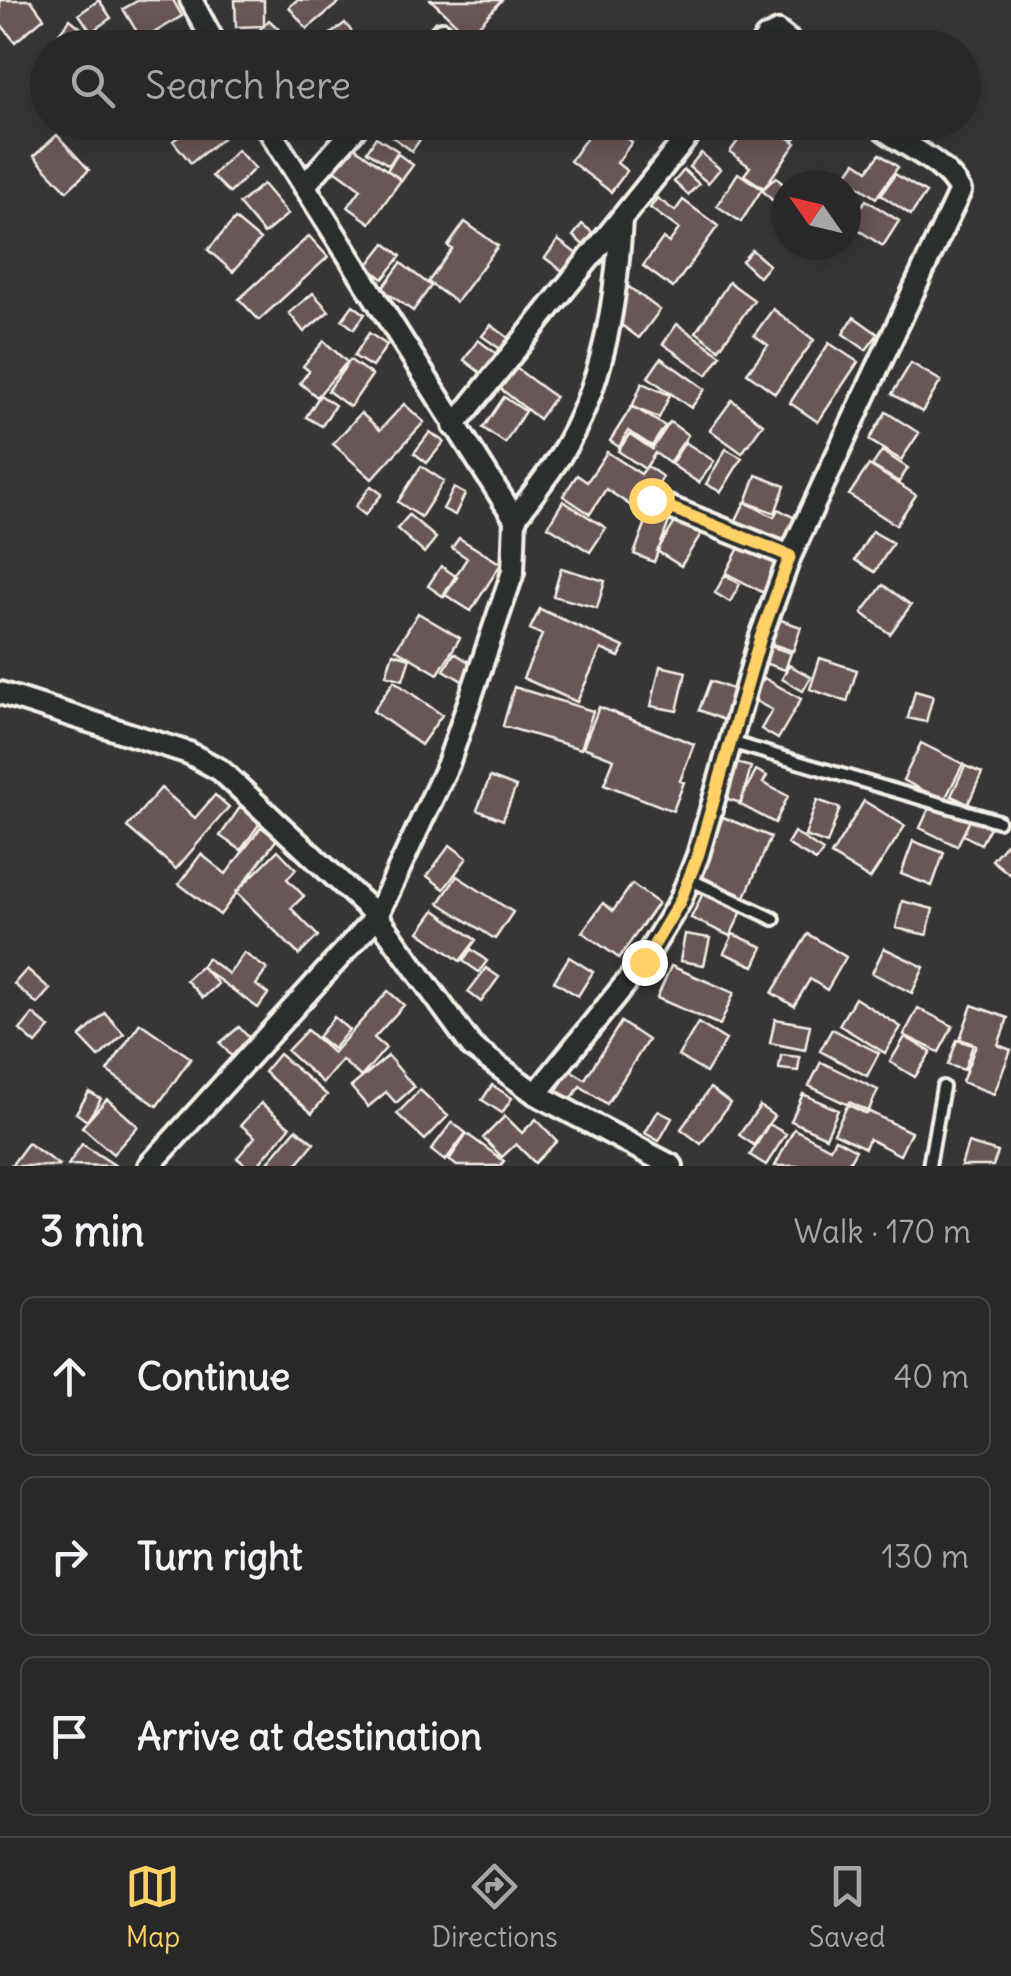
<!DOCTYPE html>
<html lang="en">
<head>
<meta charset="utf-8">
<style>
	body { margin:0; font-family:Delius,sans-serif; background:#313030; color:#f1f3f6 }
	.compass { position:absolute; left:771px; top:170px; width:90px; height:90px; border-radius:50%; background:#292828; box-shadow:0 5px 25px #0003; rotate:304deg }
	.stop { position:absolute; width:30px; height:30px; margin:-22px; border:8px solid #ffd166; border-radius:50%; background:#fff }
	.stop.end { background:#ffd166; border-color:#fff; box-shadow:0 2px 10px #0008 }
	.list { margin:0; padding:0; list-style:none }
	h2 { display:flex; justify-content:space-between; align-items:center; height:130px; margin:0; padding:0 40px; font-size:42px }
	h2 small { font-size:32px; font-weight:400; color:#a5a6a8 }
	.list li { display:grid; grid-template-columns:65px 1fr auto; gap:30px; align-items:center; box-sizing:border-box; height:160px; margin:0 20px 20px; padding:0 20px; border:2px solid #454445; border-radius:15px }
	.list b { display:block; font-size:38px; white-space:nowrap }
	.list em { font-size:32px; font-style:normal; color:#a5a6a8 }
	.icon { flex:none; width:55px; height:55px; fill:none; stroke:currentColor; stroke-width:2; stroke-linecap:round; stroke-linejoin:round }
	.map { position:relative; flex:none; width:1011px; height:1166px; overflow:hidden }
	.search { position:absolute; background:#292828; box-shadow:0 5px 25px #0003; left:30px; right:30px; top:30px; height:110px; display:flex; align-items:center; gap:25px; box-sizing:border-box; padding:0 35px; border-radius:55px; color:#a5a6a8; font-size:38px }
	.sheet { height:670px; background:#292828 }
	nav { display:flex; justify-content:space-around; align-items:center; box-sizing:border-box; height:140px; border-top:2px solid #454445; background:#292828; font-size:28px; color:#a5a6a8 }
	nav a { display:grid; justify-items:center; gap:5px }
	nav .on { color:#ffd166 }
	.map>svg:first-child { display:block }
	.building { fill:#6a5757; stroke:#f4f1e8; stroke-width:2.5 }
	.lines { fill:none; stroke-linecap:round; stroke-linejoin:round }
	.lane-casing { stroke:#f4f1e8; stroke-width:18 }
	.street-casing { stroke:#f4f1e8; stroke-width:28 }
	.lane { stroke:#2a2d2e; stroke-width:10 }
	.street { stroke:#2a2d2e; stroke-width:20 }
	.route { stroke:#ffd166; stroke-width:12 }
</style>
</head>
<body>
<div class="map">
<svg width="1011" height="1166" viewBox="0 0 1011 1166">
	<rect width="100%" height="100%" fill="#373536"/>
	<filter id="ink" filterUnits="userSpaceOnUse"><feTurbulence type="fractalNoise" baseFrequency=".01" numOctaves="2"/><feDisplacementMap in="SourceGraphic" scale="20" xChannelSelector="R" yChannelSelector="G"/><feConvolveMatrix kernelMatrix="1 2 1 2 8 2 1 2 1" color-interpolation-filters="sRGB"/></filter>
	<g filter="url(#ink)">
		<path class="building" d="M 0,0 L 31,0 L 44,18 L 15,42 L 0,23 Z
			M 99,0 L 111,18 L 91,32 L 79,14 Z
			M 139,0 L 173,0 L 182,16 L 142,40 L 123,9 Z
			M 235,0 L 264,0 L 264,26 L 236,27 Z
			M 297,0 L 342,0 L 307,29 L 289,7 Z
			M 431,0 L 502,0 L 469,36 Z
			M 70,19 L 91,36 L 82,48 L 52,48 L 50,45 Z
			M 269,20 L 299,48 L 243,48 Z
			M 345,23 L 361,43 L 355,48 L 323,48 L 319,43 Z
			M 196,122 L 221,122 L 229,133 L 191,163 L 173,141 Z
			M 383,122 L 429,122 L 431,124 L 412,151 L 379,127 Z
			M 598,122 L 606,122 L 632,142 L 617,163 L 627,171 L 611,192 L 570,161 Z
			M 751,122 L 767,122 L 796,143 L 764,188 L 744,175 L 750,167 L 730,152 Z
			M 774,122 L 809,122 L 794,140 Z
			M 57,135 L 89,170 L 67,191 L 34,156 Z
			M 376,137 L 398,151 L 389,165 L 367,151 Z
			M 353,146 L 401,180 L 370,223 L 348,207 L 361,189 L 335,170 Z
			M 237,150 L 255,168 L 230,193 L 212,176 Z
			M 701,153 L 720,169 L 708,183 L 689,167 Z
			M 398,154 L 413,165 L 402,180 L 387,170 Z
			M 880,154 L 898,167 L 876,198 L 845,177 L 856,162 L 868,170 Z
			M 684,170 L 699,184 L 688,195 L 674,182 Z
			M 738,173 L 762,189 L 741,222 L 717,206 Z
			M 895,174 L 926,193 L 911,215 L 881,195 Z
			M 776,177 L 786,187 L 786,206 L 782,210 L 762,190 Z
			M 263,184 L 288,214 L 264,234 L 239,204 Z
			M 657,198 L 675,211 L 683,200 L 718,226 L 673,288 L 643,266 L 663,238 L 669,243 L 679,229 L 650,208 Z
			M 866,200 L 899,221 L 883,246 L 849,224 Z
			M 235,219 L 260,240 L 233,272 L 208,250 Z
			M 465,222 L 498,246 L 456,302 L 428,282 L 452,249 L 448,246 Z
			M 582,224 L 597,236 L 587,248 L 573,236 Z
			M 309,236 L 328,257 L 259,320 L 239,299 Z
			M 558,240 L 581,257 L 568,275 L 545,258 Z
			M 385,243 L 401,256 L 383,279 L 367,266 Z
			M 752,250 L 769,265 L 759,277 L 742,261 Z
			M 401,263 L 431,286 L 413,311 L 382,289 Z
			M 729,282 L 754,300 L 719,349 L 696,332 Z
			M 629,287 L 660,310 L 639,338 L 608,315 Z
			M 313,293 L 329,311 L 304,332 L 289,313 Z
			M 353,305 L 365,314 L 354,329 L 342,320 Z
			M 773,309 L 814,340 L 775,393 L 747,373 L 768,345 L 754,335 Z
			M 854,317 L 878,334 L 866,350 L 843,334 Z
			M 677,324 L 721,355 L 707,375 L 663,344 Z
			M 491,325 L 521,347 L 513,358 L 482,336 Z
			M 369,333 L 387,345 L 372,367 L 354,356 Z
			M 478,340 L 555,397 L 539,419 L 464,360 Z
			M 324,341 L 347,362 L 317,397 L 300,383 L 309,371 L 303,366 Z
			M 829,343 L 858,362 L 818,422 L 790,403 Z
			M 661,358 L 705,389 L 691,408 L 648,377 Z
			M 350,360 L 372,375 L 350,407 L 328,391 Z
			M 911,363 L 941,381 L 922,412 L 892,394 Z
			M 642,383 L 670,395 L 659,418 L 632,407 Z
			M 320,395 L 335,405 L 322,426 L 306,417 Z
			M 504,397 L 525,411 L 505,443 L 483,428 Z
			M 732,400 L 763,424 L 742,453 L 710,430 Z
			M 404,404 L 424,422 L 372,479 L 333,444 L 361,413 L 380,430 Z
			M 632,406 L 665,426 L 652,446 L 628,431 L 619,447 L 610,441 Z
			M 886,412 L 919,433 L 901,460 L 869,440 Z
			M 670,422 L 688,435 L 669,463 L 655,453 L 645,469 L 618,451 L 630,434 L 652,449 Z
			M 430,432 L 444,442 L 427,463 L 414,453 Z
			M 685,442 L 714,461 L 699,483 L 671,464 Z
			M 726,449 L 742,458 L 721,492 L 706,484 Z
			M 882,451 L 908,468 L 899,482 L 872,466 Z
			M 607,452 L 641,474 L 647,466 L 663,477 L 640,512 L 606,489 L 590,514 L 563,496 L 577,475 L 587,482 Z
			M 869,465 L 916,495 L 896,525 L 849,495 Z
			M 421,466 L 444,481 L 421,517 L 398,502 Z
			M 756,475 L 785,486 L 775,513 L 746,502 Z
			M 371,486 L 382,494 L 365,515 L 355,507 Z
			M 454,488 L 465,494 L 455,515 L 443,509 Z
			M 563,501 L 606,528 L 590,552 L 548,526 Z
			M 745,502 L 774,517 L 778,509 L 802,522 L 786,553 L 733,526 Z
			M 650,511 L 670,519 L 654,562 L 634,554 Z
			M 409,515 L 436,538 L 424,553 L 397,529 Z
			M 677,519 L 701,534 L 681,566 L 657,551 Z
			M 872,531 L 893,543 L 875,572 L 855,560 Z
			M 459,538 L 501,564 L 471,611 L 444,594 L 467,558 L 452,548 Z
			M 742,542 L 782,563 L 766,594 L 726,573 Z
			M 441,566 L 457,577 L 444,597 L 428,586 Z
			M 561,568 L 605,581 L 597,608 L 553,596 Z
			M 725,575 L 740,584 L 730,602 L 715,593 Z
			M 883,585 L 911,605 L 890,634 L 862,613 Z
			M 540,609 L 624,647 L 619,657 L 601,649 L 577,702 L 523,678 L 542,635 L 530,629 Z
			M 418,613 L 460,638 L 438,674 L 396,649 Z
			M 775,618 L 801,627 L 793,651 L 766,642 Z
			M 767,645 L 791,653 L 785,670 L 761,662 Z
			M 393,653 L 410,658 L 403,680 L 386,675 Z
			M 454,653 L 474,665 L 464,682 L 444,670 Z
			M 820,658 L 857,670 L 847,702 L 810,689 Z
			M 789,665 L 811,677 L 803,691 L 782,679 Z
			M 660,666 L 686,672 L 677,711 L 651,706 Z
			M 764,678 L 801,699 L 778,739 L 761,729 L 772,710 L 752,699 Z
			M 394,681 L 442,715 L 421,745 L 373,711 Z
			M 710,681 L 735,690 L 724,720 L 699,710 Z
			M 514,687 L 593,711 L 581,749 L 503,726 Z
			M 915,691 L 933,696 L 926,722 L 908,718 Z
			M 599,707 L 694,744 L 680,781 L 684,782 L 673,811 L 604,784 L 614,759 L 583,747 Z
			M 921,743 L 963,764 L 944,801 L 903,780 Z
			M 727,760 L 751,767 L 741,803 L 717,796 Z
			M 965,766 L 982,773 L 968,804 L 951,796 Z
			M 756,770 L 767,776 L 763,783 L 788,796 L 775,823 L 739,804 Z
			M 490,777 L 516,787 L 503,820 L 477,810 Z
			M 161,788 L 195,818 L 215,795 L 229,807 L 176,869 L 127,827 Z
			M 817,800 L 840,808 L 827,844 L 805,836 Z
			M 864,801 L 905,826 L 870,879 L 831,855 Z
			M 932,802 L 970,820 L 957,846 L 920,828 Z
			M 241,806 L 262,820 L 241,850 L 220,836 Z
			M 723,817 L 771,837 L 744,899 L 699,880 L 709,858 L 705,857 Z
			M 971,818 L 990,827 L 981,844 L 963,835 Z
			M 261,827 L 277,839 L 220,915 L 179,884 L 201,854 L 226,874 Z
			M 794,832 L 823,851 L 816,861 L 787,844 Z
			M 1009,840 L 1011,871 L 1009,874 L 992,860 Z
			M 913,841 L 944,853 L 932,886 L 901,874 Z
			M 450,845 L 467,858 L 444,889 L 427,876 Z
			M 278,850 L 296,869 L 287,879 L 304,896 L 291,908 L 318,936 L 299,955 L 236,892 Z
			M 457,876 L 513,912 L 495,939 L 439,903 Z
			M 632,884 L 658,903 L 619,958 L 582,932 L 603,903 L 613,911 Z
			M 703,893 L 742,911 L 730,936 L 691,918 Z
			M 902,901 L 933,909 L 927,935 L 896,928 Z
			M 435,910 L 476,940 L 460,961 L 419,932 Z
			M 685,934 L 710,938 L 704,965 L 680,961 Z
			M 733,934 L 763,947 L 754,966 L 724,953 Z
			M 808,934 L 846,957 L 827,990 L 810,979 L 794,1006 L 772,993 Z
			M 884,948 L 924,967 L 912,993 L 872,973 Z
			M 471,949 L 487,961 L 479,972 L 463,961 Z
			M 244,953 L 267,969 L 256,985 L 268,994 L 258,1008 L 201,967 L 207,958 L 229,974 Z
			M 569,957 L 593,972 L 578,996 L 554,981 Z
			M 201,966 L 218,984 L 203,998 L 186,980 Z
			M 671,966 L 734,993 L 720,1025 L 657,998 Z
			M 486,968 L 499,977 L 481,1002 L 468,992 Z
			M 27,969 L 50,989 L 37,1004 L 14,984 Z
			M 388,991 L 404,1005 L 374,1038 L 386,1048 L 361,1077 L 342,1060 L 323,1083 L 287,1051 L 307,1030 L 333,1053 Z
			M 855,998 L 901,1027 L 885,1053 L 839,1025 Z
			M 972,1005 L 1008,1018 L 998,1045 L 1011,1050 L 994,1094 L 962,1082 L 976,1045 L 960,1039 Z
			M 918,1008 L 953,1026 L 939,1052 L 904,1035 Z
			M 105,1013 L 124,1034 L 99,1057 L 80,1037 Z
			M 33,1014 L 50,1028 L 36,1044 L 20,1030 Z
			M 334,1017 L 349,1030 L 333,1049 L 318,1037 Z
			M 775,1019 L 810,1025 L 805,1050 L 770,1043 Z
			M 621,1022 L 648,1040 L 607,1104 L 580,1086 L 571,1100 L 556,1091 L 570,1070 L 585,1079 Z
			M 140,1023 L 191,1058 L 157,1106 L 107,1071 Z
			M 698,1023 L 726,1040 L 706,1073 L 678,1056 Z
			M 239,1027 L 253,1042 L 234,1059 L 220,1043 Z
			M 832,1029 L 879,1053 L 867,1076 L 820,1051 Z
			M 905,1037 L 931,1052 L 915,1077 L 890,1062 Z
			M 957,1040 L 973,1045 L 964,1070 L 948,1065 Z
			M 279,1054 L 327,1095 L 312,1113 L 264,1072 Z
			M 781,1055 L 800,1057 L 798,1071 L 779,1069 Z
			M 388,1056 L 414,1087 L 396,1103 L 386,1092 L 368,1107 L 351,1087 Z
			M 821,1062 L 878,1090 L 867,1114 L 809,1086 Z
			M 492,1085 L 512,1098 L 502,1113 L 482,1100 Z
			M 710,1088 L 730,1103 L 701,1144 L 681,1129 Z
			M 420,1090 L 448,1116 L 425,1140 L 397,1114 Z
			M 89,1092 L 101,1099 L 87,1121 L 76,1113 Z
			M 803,1094 L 838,1110 L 826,1137 L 791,1121 Z
			M 107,1099 L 138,1126 L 113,1154 L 82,1127 Z
			M 849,1102 L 911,1132 L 900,1155 L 869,1139 L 865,1148 L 834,1133 Z
			M 261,1103 L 290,1127 L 257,1166 L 247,1166 L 237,1158 L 255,1137 L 241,1125 Z
			M 760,1106 L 774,1116 L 754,1145 L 739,1135 Z
			M 658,1111 L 672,1118 L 659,1141 L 645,1133 Z
			M 505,1116 L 522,1133 L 536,1119 L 557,1141 L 535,1163 L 516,1144 L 502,1157 L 483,1138 Z
			M 452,1122 L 466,1133 L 445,1161 L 431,1150 Z
			M 769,1124 L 786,1134 L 766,1165 L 750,1155 Z
			M 296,1129 L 314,1143 L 295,1166 L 273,1166 L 268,1162 Z
			M 794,1129 L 830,1148 L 835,1139 L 856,1150 L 847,1166 L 775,1166 Z
			M 467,1134 L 504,1161 L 500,1166 L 457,1166 L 449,1160 Z
			M 28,1143 L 59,1165 L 58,1166 L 11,1166 Z
			M 968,1143 L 998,1152 L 993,1166 L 961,1166 Z
			M 82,1144 L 116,1166 L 68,1165 Z"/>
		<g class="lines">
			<defs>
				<path id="lane" d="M 730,742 L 998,821
					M 689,879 L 774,919
					M 929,1166 L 943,1087"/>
				<path id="street" d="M 191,0 L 217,48
					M 429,48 L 442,33
					M 759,48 L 766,38 L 778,32 L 798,48
					M 304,186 L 361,122
					M 454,426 L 699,122
					M 651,500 L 790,556
					M 515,519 C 529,498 546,478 560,456 C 604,385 616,302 621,220
					M 0,693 L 189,753 L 220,770 L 377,916 L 472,1047 L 536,1094 L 672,1166
					M 536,1094 L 643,962 L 680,901 L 698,855 L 760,639 L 790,556 L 960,191 C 942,157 903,148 875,122
					M 149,1166 L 377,916 L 448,764 L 513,572 L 515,519 L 264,122"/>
			</defs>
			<use href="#lane" class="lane-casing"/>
			<use href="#street" class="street-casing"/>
			<use href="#lane" class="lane"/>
			<use href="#street" class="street"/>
		</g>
	</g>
	<g class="lines" filter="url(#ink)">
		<path class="route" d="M 644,962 L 680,901 L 698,855 L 760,639 L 790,556 L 651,500"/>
	</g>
</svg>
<svg class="compass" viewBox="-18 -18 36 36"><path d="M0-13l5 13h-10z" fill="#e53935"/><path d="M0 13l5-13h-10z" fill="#a5a6a8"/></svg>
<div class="stop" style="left:651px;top:500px"></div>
<div class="stop end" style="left:644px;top:962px"></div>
<div class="search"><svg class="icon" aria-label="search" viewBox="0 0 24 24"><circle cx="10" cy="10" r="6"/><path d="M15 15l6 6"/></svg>Search here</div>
</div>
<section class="sheet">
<h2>3 min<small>Walk · 170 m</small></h2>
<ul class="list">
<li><svg class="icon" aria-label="ahead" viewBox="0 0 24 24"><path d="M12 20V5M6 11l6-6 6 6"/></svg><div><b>Continue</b></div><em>40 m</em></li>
<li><svg class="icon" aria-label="right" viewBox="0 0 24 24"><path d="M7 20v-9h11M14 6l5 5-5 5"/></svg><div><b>Turn right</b></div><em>130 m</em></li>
<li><svg class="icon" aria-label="arrive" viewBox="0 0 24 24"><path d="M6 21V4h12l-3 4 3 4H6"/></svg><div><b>Arrive at destination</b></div></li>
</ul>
</section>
<nav>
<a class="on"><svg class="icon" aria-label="map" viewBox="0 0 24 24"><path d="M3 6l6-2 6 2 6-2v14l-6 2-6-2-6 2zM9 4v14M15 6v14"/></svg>Map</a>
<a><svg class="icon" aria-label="directions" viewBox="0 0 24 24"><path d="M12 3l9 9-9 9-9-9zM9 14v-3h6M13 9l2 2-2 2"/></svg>Directions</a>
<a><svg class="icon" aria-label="saved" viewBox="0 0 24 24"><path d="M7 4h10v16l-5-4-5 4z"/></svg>Saved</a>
</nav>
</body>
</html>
